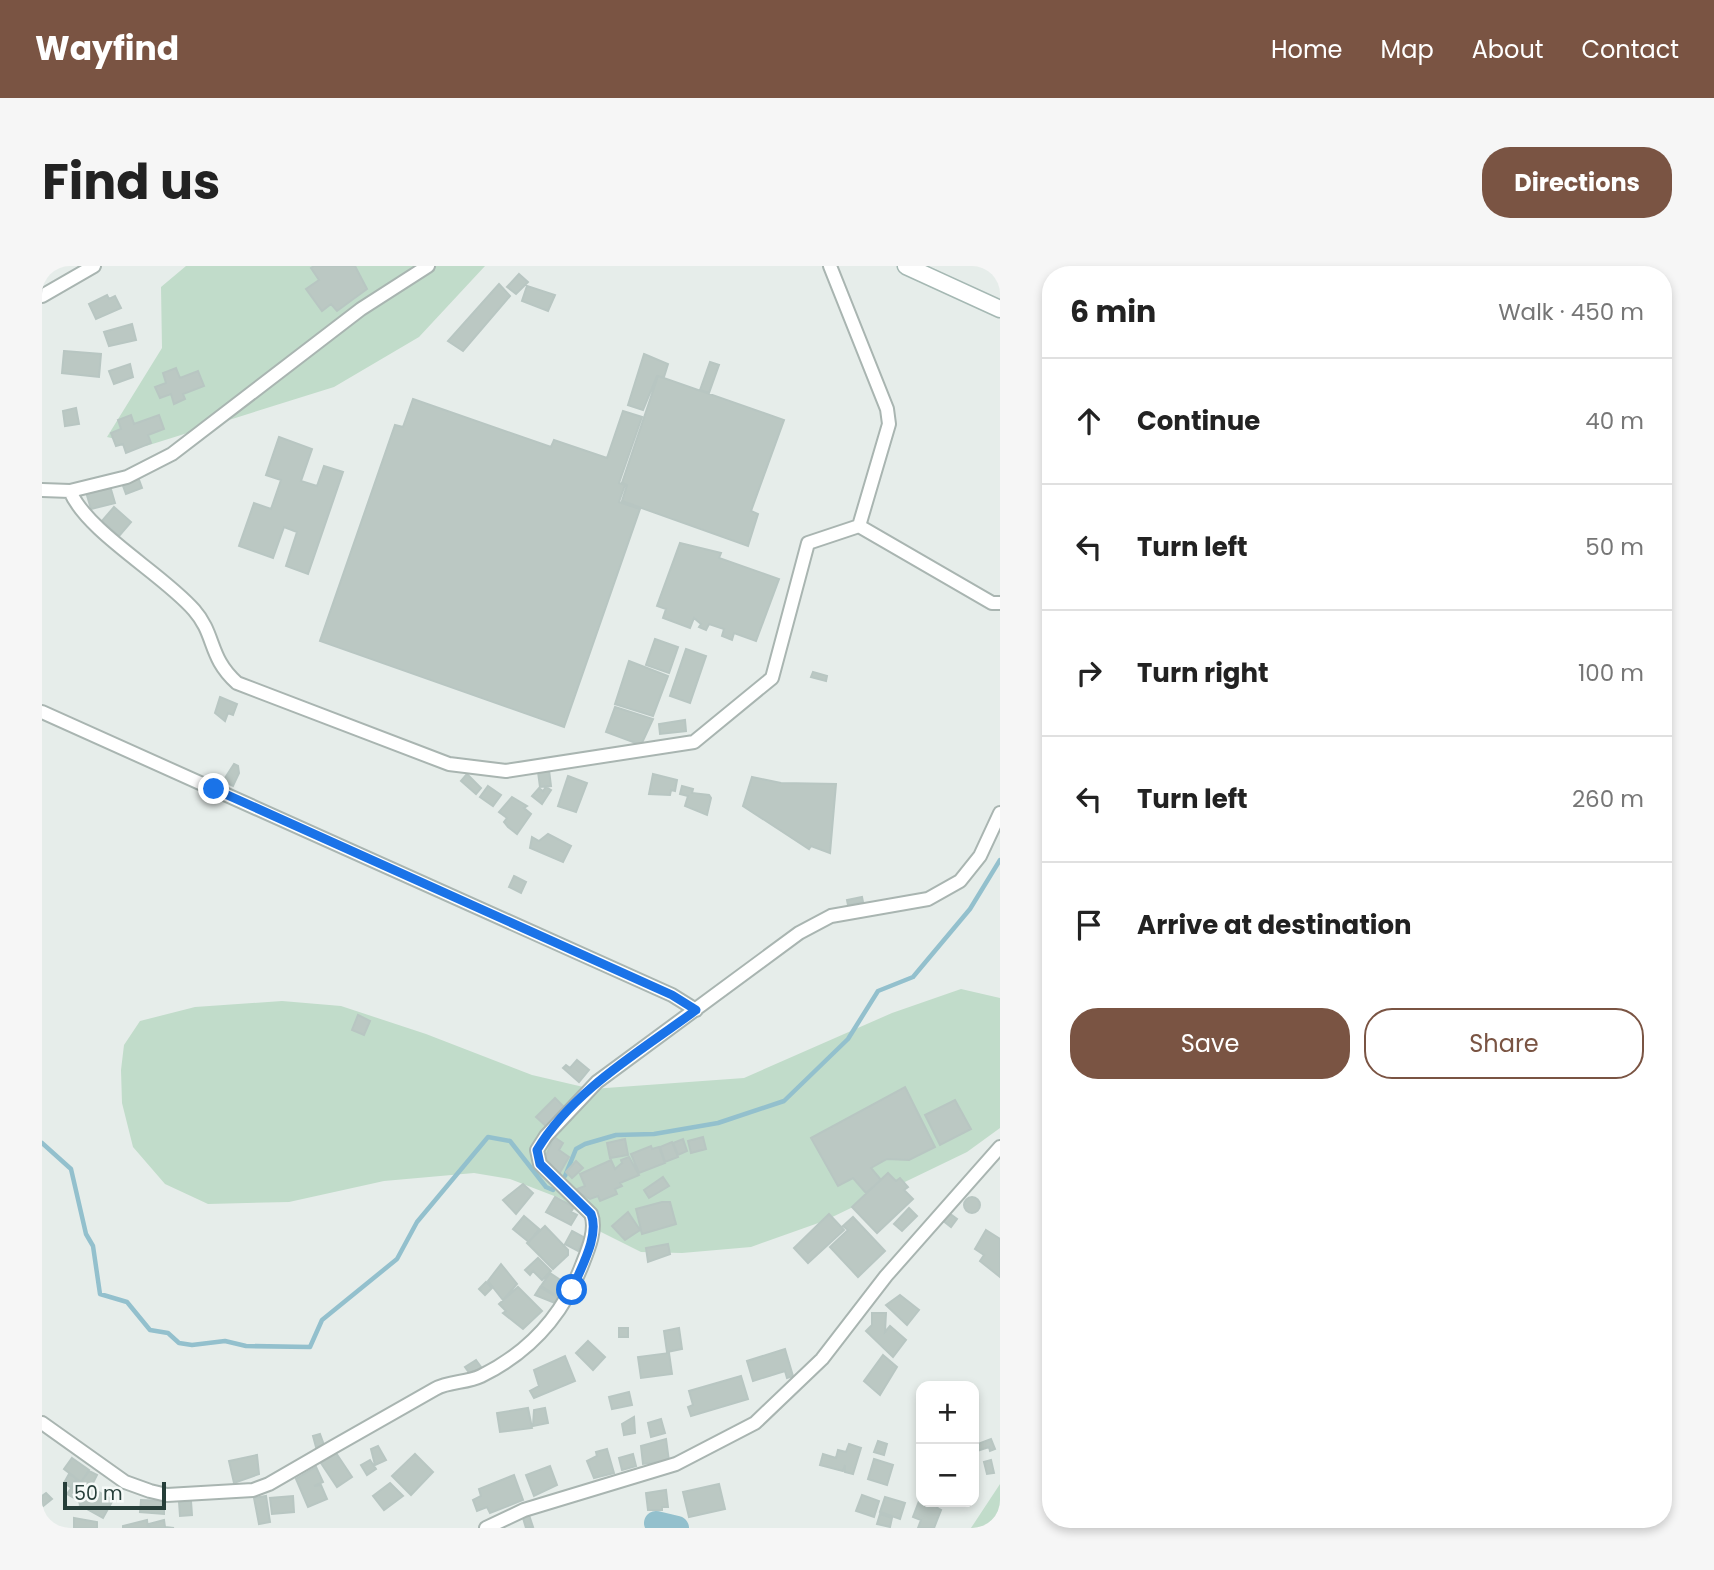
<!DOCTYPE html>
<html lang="en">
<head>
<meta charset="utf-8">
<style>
	body { margin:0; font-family:Poppins,sans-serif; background:#f6f6f6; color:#222 }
	.controls { position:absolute; right:21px; bottom:21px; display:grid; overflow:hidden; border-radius:14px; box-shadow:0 4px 10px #0003 }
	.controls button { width:63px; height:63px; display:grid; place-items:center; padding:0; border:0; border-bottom:2px solid #e0e0e0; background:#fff; color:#222; font:35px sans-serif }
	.scale { position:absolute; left:21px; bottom:18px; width:103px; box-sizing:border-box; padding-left:7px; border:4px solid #263e39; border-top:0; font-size:19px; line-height:24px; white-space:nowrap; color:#263e39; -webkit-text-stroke:5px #f6faf8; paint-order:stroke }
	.stop { position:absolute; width:21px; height:21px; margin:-16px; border:5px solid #1a73e8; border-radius:50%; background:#fff }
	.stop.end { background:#1a73e8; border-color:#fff; box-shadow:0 2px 7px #0008 }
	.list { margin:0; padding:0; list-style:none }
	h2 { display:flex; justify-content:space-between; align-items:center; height:91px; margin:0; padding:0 28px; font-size:30px }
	h2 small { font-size:23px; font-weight:400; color:#767676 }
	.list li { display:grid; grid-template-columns:46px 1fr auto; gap:21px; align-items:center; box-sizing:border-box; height:126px; padding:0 28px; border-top:2px solid #e0e0e0 }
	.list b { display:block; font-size:26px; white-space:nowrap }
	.list em { font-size:23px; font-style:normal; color:#767676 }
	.actions { display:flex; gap:14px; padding:21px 28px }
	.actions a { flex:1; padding:16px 0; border:2px solid #7a5443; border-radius:28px; text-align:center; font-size:24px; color:#7a5443 }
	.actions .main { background:#7a5443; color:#fff }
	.icon { flex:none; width:38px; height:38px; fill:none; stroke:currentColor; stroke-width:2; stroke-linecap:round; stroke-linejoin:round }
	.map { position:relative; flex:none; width:958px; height:1262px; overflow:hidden; border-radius:28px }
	header { display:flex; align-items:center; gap:42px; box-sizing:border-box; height:98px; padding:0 35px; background:#7a5443; color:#fff }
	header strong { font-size:33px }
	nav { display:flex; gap:38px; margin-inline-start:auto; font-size:24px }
	.intro { display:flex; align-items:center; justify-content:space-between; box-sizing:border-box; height:168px; padding:0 42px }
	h1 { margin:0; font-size:49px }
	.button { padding:18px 32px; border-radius:28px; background:#7a5443; color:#fff; font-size:24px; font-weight:700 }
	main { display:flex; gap:42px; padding:0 42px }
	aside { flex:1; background:#fff; border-radius:28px; box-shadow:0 4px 10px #0003 }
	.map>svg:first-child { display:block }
	.green { fill:#c1dcca }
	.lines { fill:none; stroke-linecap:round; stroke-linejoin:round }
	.stream { stroke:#93c0cd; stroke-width:4.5 }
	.river { stroke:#93c0cd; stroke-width:24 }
	.building { fill:#bbc8c3; stroke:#b8c6c2; stroke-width:2 }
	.street-casing { stroke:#a9b5b1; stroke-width:16 }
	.secondary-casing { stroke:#a5b8b3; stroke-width:19 }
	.street { stroke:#fff; stroke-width:12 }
	.secondary { stroke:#fff; stroke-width:16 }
	.route { stroke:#1a73e8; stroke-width:9 }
</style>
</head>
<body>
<header>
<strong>Wayfind</strong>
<nav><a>Home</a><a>Map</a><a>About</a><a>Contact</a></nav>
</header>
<div class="intro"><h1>Find us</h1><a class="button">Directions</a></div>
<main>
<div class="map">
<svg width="958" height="1262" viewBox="0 0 958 1262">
	<rect width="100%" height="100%" fill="#e6edea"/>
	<path class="green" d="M 144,0 L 443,0 L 377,71 L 292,121 L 104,180 L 65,171 L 120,82 L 119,21 Z
		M 919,723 L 958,732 L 958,862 L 925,886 L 782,955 L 709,981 L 640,987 L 599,986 L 559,966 L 520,933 L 468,913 L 432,907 L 342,915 L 247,936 L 166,938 L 123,918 L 91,881 L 80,837 L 79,804 L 82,779 L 98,755 L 153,741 L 240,735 L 299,740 L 384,768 L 490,809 L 550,823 L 702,812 L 850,747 Z
		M 958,1218 L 958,1262 L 929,1262 Z"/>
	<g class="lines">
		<path class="stream" d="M 0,877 L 29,903 L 44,968 L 51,980 L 58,1028 L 85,1036 L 108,1064 L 126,1067 L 137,1077 L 150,1079 L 183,1075 L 204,1080 L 268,1081 L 280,1054 L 355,993 L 375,956 L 446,871 L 468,875 L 504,921 L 511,924
			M 523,910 L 534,883 L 543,878 L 574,869 L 612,868 L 676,857 L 742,835 L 806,773 L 836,725 L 871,711 L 928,643 L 958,594"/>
		<path class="river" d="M 614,1257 L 635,1262"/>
	</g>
	<path class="building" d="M 272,0 L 313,0 L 325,23 L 295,45 L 289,38 L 280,45 L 264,23 L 277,14 L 269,2 Z
		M 477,8 L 486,16 L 474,28 L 465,21 Z
		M 457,18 L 468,30 L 421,85 L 406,75 Z
		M 485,20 L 513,29 L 506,45 L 480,35 Z
		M 65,29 L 67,33 L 73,30 L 79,42 L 54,53 L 47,38 Z
		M 90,58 L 94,74 L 67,80 L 62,66 Z
		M 22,85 L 59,88 L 57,111 L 20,107 Z
		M 602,88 L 626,98 L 622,111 L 615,110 L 601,144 L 586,139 Z
		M 668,96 L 677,99 L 667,127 L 658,124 Z
		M 88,98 L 91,111 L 72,118 L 67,105 Z
		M 134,102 L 138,112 L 156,105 L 162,120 L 141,128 L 143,133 L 132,138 L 129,128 L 118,132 L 113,121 L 124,117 L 121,107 Z
		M 616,110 L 742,154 L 709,245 L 716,248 L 706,280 L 580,235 L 585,219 L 580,217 Z
		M 371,133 L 509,181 L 512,174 L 565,192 L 581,145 L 600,151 L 577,217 L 583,219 L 577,236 L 598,243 L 522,461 L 278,375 L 353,159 L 361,161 Z
		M 34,142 L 37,158 L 23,160 L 21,145 Z
		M 89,149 L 92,158 L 117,149 L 122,163 L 106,169 L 109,177 L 84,187 L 81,178 L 74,180 L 69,167 L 79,163 L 76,154 Z
		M 237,171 L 270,183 L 259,215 L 275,220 L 282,200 L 301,206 L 266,308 L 244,300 L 255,266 L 242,261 L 231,292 L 197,280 L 212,237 L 229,243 L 239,214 L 224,209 Z
		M 96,211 L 100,222 L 84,228 L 80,217 Z
		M 68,220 L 73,237 L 49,243 L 44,226 Z
		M 72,241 L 89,256 L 77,270 L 60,255 Z
		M 638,277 L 679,287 L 677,292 L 737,313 L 714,375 L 692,367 L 690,374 L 680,370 L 682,363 L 667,358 L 664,364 L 657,361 L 659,358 L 652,352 L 648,362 L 621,352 L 624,343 L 615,340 Z
		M 613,373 L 636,381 L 627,407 L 604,399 Z
		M 644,383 L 664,390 L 648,437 L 628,430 Z
		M 587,395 L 626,410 L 611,450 L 573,438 Z
		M 771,406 L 785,410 L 784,415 L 769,411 Z
		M 178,431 L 195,438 L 191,449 L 186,447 L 183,455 L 173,447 Z
		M 573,441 L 611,453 L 599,479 L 564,466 Z
		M 643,454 L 644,465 L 618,468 L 617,458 Z
		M 192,498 L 196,500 L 197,507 L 191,520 L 181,515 Z
		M 507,504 L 509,520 L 498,521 L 496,506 Z
		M 425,508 L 439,522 L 434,528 L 419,515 Z
		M 611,508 L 635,514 L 633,525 L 629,524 L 628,529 L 607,528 Z
		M 526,510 L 545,517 L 534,546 L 516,540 Z
		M 710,511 L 739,517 L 794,518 L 788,587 L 769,580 L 767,583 L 701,540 Z
		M 446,520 L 459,529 L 451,540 L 438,531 Z
		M 640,520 L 651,523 L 650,527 L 667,529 L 669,532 L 665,549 L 643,540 L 646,530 L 638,528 Z
		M 504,521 L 509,524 L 500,538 L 490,530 L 497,522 L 501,525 Z
		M 470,531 L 485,540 L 482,542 L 489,548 L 475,568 L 466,561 L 462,556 L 465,552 L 457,546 Z
		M 506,568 L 529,580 L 521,596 L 488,582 L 490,571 L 497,575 Z
		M 472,610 L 484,616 L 479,627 L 467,621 Z
		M 820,631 L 821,636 L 806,639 L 805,634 Z
		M 316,749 L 328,755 L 322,769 L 310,764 Z
		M 535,794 L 547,804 L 537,816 L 521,802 L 524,799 L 528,802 Z
		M 863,821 L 893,881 L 867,894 L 845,893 L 829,902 L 839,914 L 824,927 L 811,912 L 796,920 L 769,872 Z
		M 513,832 L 522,841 L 504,860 L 494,851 Z
		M 913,834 L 929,863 L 898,879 L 883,849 Z
		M 512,871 L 521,877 L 517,884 L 527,891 L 517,908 L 503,892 Z
		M 661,871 L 664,883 L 649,887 L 646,875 Z
		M 583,873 L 586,889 L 568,892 L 565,877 Z
		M 641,873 L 645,885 L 636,889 L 631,877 Z
		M 630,876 L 636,891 L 623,896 L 618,881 Z
		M 609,880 L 610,883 L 617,881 L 623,897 L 597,907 L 589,888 Z
		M 587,891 L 597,909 L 578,917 L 580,920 L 573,923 L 575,928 L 558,935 L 556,930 L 548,933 L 536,926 L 535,923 L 543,920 L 538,908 L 569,894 L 573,903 L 580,897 L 579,894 Z
		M 534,895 L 541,902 L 530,912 L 524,906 Z
		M 846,907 L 854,915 L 858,912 L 866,921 L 862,924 L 871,933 L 835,967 L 810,941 Z
		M 621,911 L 627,920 L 607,932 L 602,924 Z
		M 481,918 L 491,927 L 474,948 L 461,934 Z
		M922 939a8 8 0 1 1 16 0a8 8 0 1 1-16 0Z
		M 513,931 L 532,941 L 529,946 L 535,949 L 529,959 L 504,946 Z
		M 620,936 L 628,936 L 634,958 L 600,968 L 594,943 Z
		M 867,942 L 875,950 L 860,965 L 852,958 Z
		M 586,946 L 598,964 L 583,974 L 570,960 Z
		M 907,947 L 915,953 L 909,961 L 900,954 Z
		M 787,948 L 802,964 L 766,997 L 752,982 Z
		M 482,950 L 497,963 L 487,976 L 471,963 Z
		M 811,951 L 843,985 L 816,1011 L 788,981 L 806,964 L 801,960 Z
		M 503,960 L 526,984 L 526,989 L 511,1003 L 485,977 Z
		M 944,964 L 958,973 L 958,1011 L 938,995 L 942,989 L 933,983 Z
		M 530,965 L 543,972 L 536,985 L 523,978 Z
		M 626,978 L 628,988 L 606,996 L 604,982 Z
		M 496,992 L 509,1005 L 500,1014 L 491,1005 L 488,1009 L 483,1004 Z
		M 459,998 L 475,1018 L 461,1034 L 446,1015 Z
		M 508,1007 L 523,1017 L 515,1030 L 499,1020 Z
		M 444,1016 L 450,1022 L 443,1029 L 437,1023 Z
		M 476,1021 L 500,1045 L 481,1063 L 461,1047 L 464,1045 L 457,1038 Z
		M 498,1021 L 516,1032 L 513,1037 L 493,1029 Z
		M 858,1029 L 877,1044 L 865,1059 L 844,1039 Z
		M 830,1047 L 844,1047 L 843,1066 L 848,1060 L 864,1074 L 851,1091 L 824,1065 L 830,1059 Z
		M 577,1062 L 586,1062 L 586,1071 L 577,1071 Z
		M 637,1062 L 640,1083 L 625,1086 L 622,1065 Z
		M 546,1075 L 563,1091 L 551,1104 L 534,1087 Z
		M 743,1083 L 751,1110 L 745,1112 L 743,1105 L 711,1115 L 705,1095 Z
		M 627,1087 L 630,1108 L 599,1112 L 596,1091 Z
		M 841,1089 L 855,1101 L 838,1129 L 822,1115 Z
		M 523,1090 L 533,1115 L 492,1132 L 488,1125 L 497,1120 L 492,1104 Z
		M 434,1094 L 439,1101 L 428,1108 L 423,1101 Z
		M 699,1110 L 706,1133 L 649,1150 L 646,1141 L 651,1139 L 647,1125 Z
		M 587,1126 L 590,1139 L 570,1143 L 567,1131 Z
		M 486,1142 L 490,1162 L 458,1166 L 455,1147 Z
		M 503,1142 L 506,1157 L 491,1160 L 492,1144 Z
		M 592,1151 L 593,1167 L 582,1169 L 580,1158 Z
		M 619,1153 L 623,1167 L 609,1171 L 606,1157 Z
		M 278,1168 L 282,1179 L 274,1181 L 271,1170 Z
		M 624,1173 L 627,1195 L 601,1198 L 599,1180 Z
		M 949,1173 L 953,1183 L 948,1185 L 947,1181 L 935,1185 L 933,1179 Z
		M 836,1175 L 845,1178 L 842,1189 L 832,1186 Z
		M 807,1178 L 819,1182 L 811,1208 L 803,1206 L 803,1199 L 801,1205 L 778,1199 L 781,1188 L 794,1192 L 796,1184 L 804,1186 Z
		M 336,1180 L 344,1194 L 333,1199 L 329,1183 Z
		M 565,1183 L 572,1207 L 552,1212 L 545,1195 L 555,1190 L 554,1186 Z
		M 294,1187 L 310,1211 L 295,1221 L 279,1197 Z
		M 373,1188 L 391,1206 L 369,1229 L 350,1210 Z
		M 591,1188 L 594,1200 L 580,1204 L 577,1192 Z
		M 215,1189 L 217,1208 L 192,1217 L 187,1195 Z
		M 30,1192 L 47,1204 L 39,1216 L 22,1203 Z
		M 832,1193 L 851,1199 L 845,1219 L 826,1213 Z
		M 328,1194 L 334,1203 L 325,1209 L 319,1199 Z
		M 949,1194 L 952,1207 L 945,1208 L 942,1196 Z
		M 508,1200 L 515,1219 L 492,1230 L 484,1209 Z
		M 274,1201 L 281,1216 L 272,1220 L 279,1219 L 285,1233 L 266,1241 L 254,1213 Z
		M 47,1205 L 55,1209 L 49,1221 L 39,1216 Z
		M 27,1208 L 35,1213 L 28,1221 L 22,1217 Z
		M 472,1209 L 481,1234 L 448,1247 L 445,1241 L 435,1245 L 431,1234 L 439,1230 L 437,1223 Z
		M 35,1214 L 47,1221 L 38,1239 L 37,1235 L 25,1228 Z
		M 348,1217 L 361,1230 L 342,1244 L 331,1230 Z
		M 677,1218 L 683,1243 L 647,1251 L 641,1226 Z
		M 48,1221 L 71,1234 L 61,1252 L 38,1239 Z
		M 624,1224 L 626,1241 L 620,1241 L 620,1244 L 606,1244 L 604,1227 Z
		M 4,1227 L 10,1233 L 0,1241 L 0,1230 Z
		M 820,1229 L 837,1235 L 832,1251 L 814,1245 Z
		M 224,1230 L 228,1256 L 217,1258 L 212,1232 Z
		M 251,1230 L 252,1246 L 230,1248 L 228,1232 Z
		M 843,1231 L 863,1237 L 858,1253 L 838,1246 Z
		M 99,1234 L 122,1235 L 122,1248 L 98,1246 Z
		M 149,1235 L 150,1249 L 138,1250 L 137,1236 Z
		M 877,1235 L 897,1238 L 895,1242 L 899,1244 L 892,1262 L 876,1262 L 879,1254 L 871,1251 Z
		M 838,1248 L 850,1252 L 848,1261 L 835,1258 Z
		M 487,1249 L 491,1261 L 484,1262 L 481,1252 Z
		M 32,1252 L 55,1256 L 55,1262 L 32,1262 Z
		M 105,1254 L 106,1262 L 81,1262 L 81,1260 Z
		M 122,1254 L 123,1261 L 132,1262 L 108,1262 L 107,1258 Z"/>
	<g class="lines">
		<defs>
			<path id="street" d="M 788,0 L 845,143 L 847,158 L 817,260 L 950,337 L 958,337
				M 0,30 L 52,0
				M 0,224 L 28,225 L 85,211 L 130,188 L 319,43 L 386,0
				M 28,225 C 45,266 121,308 152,344 C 174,369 166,391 195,417 L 407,498 L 464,505 L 652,476 L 730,412 L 766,277 L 817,260
				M 0,446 L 630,729 L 654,744
				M 0,1157 L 83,1216 L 108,1225 L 125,1229 L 211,1224 L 227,1218 C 282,1186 338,1154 393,1123 C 407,1115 425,1117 439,1110 C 488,1086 521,1049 540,999 C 546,984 555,963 549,948 L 498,898 L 495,884 L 504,870 L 555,816 L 757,667 L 789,650 L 886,633 L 918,615 L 938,590 L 958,547
				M 444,1262 L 482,1244 L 634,1198 L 713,1157 L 780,1093 L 844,1010 L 958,881"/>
			<path id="secondary" d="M 864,0 L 958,43"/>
		</defs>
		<use href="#street" class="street-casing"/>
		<use href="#secondary" class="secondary-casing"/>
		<use href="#street" class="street"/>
		<use href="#secondary" class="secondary"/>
	</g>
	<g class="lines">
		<path class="route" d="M 172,523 L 630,729 L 654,744 C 599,785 531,824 495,884 L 498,898 L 549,948 C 558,970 538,1003 530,1024"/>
	</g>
</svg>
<div class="controls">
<button>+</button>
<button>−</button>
</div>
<div class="scale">50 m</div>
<div class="stop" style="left:530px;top:1024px"></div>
<div class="stop end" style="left:172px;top:523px"></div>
</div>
<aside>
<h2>6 min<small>Walk · 450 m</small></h2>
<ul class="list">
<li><svg class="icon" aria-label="ahead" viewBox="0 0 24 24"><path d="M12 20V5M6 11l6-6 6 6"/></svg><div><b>Continue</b></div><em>40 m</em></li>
<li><svg class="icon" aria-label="left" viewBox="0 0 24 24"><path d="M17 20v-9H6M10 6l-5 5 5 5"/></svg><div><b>Turn left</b></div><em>50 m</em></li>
<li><svg class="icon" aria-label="right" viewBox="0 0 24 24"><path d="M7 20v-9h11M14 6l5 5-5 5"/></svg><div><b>Turn right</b></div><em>100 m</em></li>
<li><svg class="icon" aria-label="left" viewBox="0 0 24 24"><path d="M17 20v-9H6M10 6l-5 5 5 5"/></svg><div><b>Turn left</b></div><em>260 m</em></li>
<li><svg class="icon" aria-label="arrive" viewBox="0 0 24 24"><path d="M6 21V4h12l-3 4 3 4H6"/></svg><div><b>Arrive at destination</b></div></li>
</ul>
<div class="actions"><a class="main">Save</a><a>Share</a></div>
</aside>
</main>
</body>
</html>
